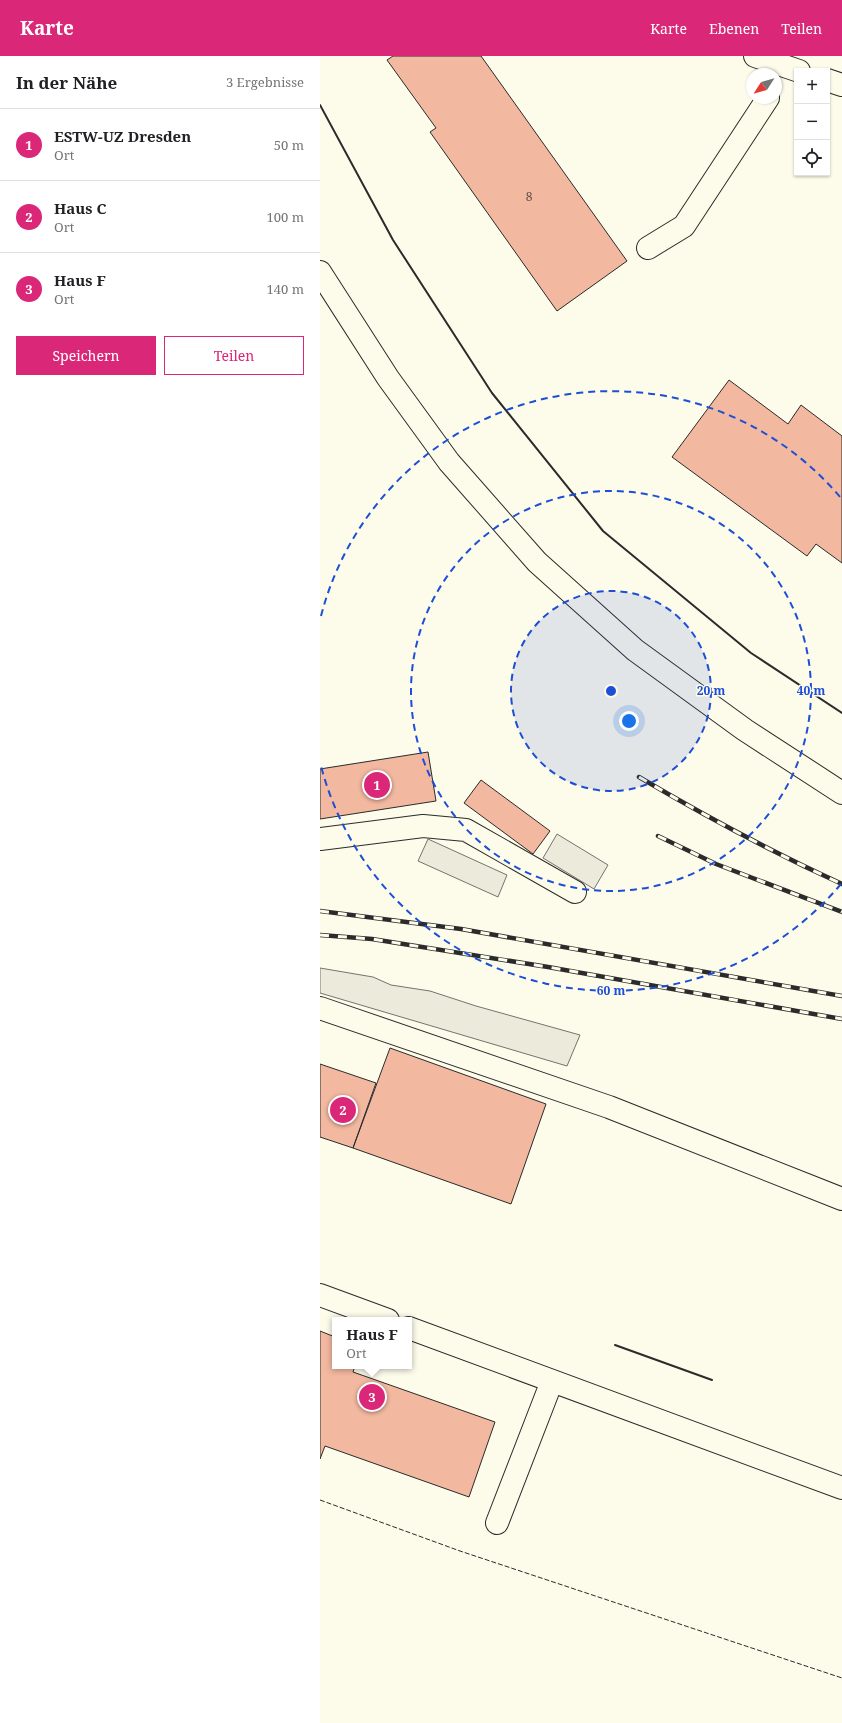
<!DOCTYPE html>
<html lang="de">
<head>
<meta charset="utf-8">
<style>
	body { margin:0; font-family:"Noto Serif",serif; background:#f2f2f2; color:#202124 }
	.controls { position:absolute; right:12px; top:12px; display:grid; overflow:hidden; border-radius:0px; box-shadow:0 1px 3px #0004 }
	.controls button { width:36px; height:36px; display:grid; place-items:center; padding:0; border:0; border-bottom:1px solid #e0e0e0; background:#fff; color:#202124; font:20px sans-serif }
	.compass { position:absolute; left:426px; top:12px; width:36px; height:36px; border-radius:50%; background:#fff; box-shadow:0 1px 3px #0004; rotate:234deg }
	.you { position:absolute; left:309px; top:665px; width:14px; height:14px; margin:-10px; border:3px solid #fff; border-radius:50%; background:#1a73e8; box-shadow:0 0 0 6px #1a73e833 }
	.badge { display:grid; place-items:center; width:26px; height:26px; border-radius:50%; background:#db2777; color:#fff; font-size:13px; font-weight:700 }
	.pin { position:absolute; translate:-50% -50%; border:2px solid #fff; box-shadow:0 1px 4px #0006 }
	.popup { position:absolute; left:12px; top:1261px; width:80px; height:52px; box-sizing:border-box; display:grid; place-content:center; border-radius:0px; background:#fff; filter:drop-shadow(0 1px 3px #0005); font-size:13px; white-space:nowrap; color:#757577 }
	.popup b { font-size:15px; color:#202124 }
	.popup::after { content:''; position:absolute; left:50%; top:100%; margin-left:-8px; border:8px solid transparent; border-top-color:#fff }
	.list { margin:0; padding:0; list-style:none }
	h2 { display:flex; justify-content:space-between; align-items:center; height:52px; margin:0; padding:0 16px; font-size:17px }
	h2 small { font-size:13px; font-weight:400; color:#757577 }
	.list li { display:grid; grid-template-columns:26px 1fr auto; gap:12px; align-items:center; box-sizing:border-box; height:72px; padding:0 16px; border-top:1px solid #e0e0e0 }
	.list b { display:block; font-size:15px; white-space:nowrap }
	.list p { margin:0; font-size:13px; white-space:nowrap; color:#757577 }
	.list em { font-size:13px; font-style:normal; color:#757577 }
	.actions { display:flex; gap:8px; padding:12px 16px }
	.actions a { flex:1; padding:9px 0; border:1px solid #db2777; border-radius:0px; text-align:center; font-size:14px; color:#db2777 }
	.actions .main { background:#db2777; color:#fff }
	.icon { flex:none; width:22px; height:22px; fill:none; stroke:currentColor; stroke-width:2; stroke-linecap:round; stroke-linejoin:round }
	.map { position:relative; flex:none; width:522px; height:1667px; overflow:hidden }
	header { display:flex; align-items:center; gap:24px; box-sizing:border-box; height:56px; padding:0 20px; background:#db2777; color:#fff }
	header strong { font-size:19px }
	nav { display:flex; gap:22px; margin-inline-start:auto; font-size:14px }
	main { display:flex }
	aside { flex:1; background:#fff }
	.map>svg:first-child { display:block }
	.parking { fill:#eceadb; stroke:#74746e }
	.building { fill:#f2b8a0; stroke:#2b2b2b }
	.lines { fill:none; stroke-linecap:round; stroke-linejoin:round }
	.minor-casing { stroke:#2b2b2b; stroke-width:24 }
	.minor { stroke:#fdfbea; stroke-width:22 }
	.rail-casing { stroke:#2b2b2b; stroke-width:4.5 }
	.rail { stroke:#fdfbea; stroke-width:3; stroke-dasharray:9; stroke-linecap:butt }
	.fence { stroke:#2b2b2b; stroke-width:1; stroke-dasharray:5 2; stroke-linecap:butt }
	.wall { stroke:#2b2b2b; stroke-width:2 }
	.ring { fill:none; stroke:#1d4ed8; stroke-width:2; stroke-dasharray:7 5 }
	.labels { text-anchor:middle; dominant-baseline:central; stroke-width:3; stroke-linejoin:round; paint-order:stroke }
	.number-label { font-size:12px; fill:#5d4e48 }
	.centre { fill:#1d4ed8; stroke:#fdfbea; stroke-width:2 }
	.ring-label { font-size:12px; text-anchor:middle; font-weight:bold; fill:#1d4ed8; stroke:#fdfbea; stroke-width:3; stroke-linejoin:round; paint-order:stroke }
</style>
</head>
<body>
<header>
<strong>Karte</strong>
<nav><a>Karte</a><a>Ebenen</a><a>Teilen</a></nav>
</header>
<main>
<aside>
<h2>In der Nähe<small>3 Ergebnisse</small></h2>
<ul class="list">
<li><span class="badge">1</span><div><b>ESTW-UZ Dresden</b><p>Ort</p></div><em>50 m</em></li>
<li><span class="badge">2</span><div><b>Haus C</b><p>Ort</p></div><em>100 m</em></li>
<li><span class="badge">3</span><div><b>Haus F</b><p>Ort</p></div><em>140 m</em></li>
</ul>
<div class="actions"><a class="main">Speichern</a><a>Teilen</a></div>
</aside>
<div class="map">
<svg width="522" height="1667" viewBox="0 0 522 1667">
	<rect width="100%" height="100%" fill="#fdfbea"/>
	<path class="parking" d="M 237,778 L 288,809 L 274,833 L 223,802 Z
		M 108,783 L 187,819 L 178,841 L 98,805 Z
		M 0,912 L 53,921 L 71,929 L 110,935 L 156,950 L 260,979 L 247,1010 L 0,937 Z"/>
	<path class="building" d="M 73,0 L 161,0 L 307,205 L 237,255 L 110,76 L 116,72 L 67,4 Z
		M 409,324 L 468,368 L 481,349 L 522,380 L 522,507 L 496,488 L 487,500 L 352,401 Z
		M 108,696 L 116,745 L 0,763 L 0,713 Z
		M 161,724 L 230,775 L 213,798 L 144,747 Z
		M 70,992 L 226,1048 L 191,1148 L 33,1092 Z
		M 0,1008 L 56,1027 L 33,1092 L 0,1081 Z
		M 0,1275 L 15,1281 L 15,1310 L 35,1310 L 33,1316 L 175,1366 L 149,1441 L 5,1390 L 0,1403 Z"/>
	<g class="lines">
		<defs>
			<path id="minor" d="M 435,0 L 479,15
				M 507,24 L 522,29
				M 328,192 L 364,170 L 448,42
				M 0,216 L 68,322 L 129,406 L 217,506 L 315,594 L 425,674 L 522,737
				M 0,783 L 103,770 L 146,774 L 255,836
				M 0,952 L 289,1051 L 522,1143
				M 0,1239 L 68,1264
				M 89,1272 L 522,1432
				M 177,1467 L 232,1325"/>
		</defs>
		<use href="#minor" class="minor-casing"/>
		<use href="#minor" class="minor"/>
		<defs>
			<path id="rail" d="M 319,721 C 385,760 452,796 522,828
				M 338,780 L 396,808 L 522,856
				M 0,855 L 141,873 L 522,940
				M 0,879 L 52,883 L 228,911 L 522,963"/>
		</defs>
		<use href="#rail" class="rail-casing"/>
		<use href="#rail" class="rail"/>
		<path class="fence" d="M 0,1444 L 140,1495 L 522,1622"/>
		<path class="wall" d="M 0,49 L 73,184 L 172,337 L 283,475 L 431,597 L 522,657
			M 295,1289 L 392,1324"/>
	</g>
	<circle cx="291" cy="635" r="100" fill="#1d4ed8" fill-opacity=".12"/>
	<g class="ring">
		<circle cx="291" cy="635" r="100"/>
		<circle cx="291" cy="635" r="200"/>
		<path d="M521 828A300 300 0 0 1 1 710M1 560A300 300 0 0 1 521 442"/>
	</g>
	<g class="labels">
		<g class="number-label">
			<text x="209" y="140">8</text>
		</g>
	</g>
	<circle cx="291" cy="635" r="6" class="centre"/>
	<g class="ring-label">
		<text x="391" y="639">20 m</text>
		<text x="491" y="639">40 m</text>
		<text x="291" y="939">60 m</text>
	</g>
</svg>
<div class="controls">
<button>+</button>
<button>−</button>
<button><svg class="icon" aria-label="locate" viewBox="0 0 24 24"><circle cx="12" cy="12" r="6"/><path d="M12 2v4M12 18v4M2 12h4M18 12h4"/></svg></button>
</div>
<svg class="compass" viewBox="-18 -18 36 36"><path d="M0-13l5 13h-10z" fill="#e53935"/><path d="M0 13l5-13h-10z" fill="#757577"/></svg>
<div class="you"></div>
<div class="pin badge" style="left:57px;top:729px">1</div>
<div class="pin badge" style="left:23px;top:1054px">2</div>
<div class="pin badge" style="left:52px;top:1341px">3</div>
<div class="popup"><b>Haus F</b>Ort</div>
</div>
</main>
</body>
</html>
